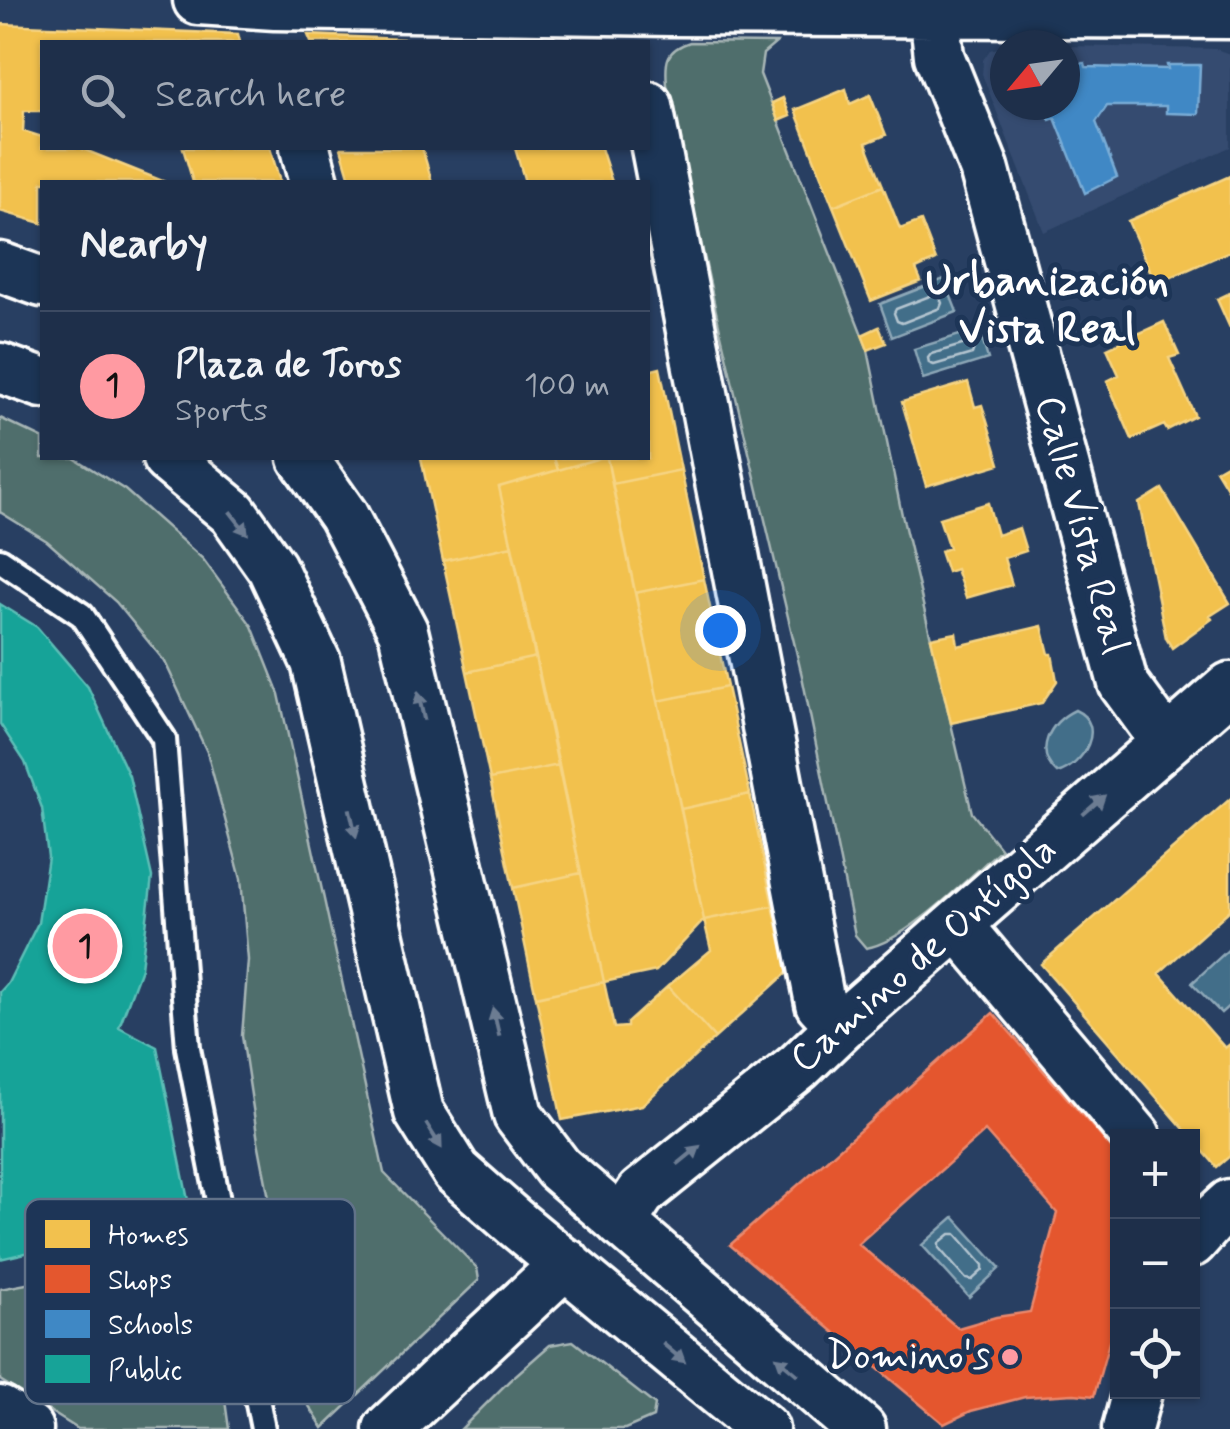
<!DOCTYPE html>
<html lang="en">
<head>
<meta charset="utf-8">
<style>
	body { margin:0; font-family:Mynerve,sans-serif; background:#263751; color:#f1f3f6 }
	.controls { position:absolute; right:30px; bottom:30px; display:grid; overflow:hidden; border-radius:0px; box-shadow:0 2px 8px #0004 }
	.controls button { width:90px; height:90px; display:grid; place-items:center; padding:0; border:0; border-bottom:2px solid #3c4a62; background:#1e2f4a; color:#f1f3f6; font:50px sans-serif }
	.compass { position:absolute; left:990px; top:30px; width:90px; height:90px; border-radius:50%; background:#1e2f4a; box-shadow:0 2px 8px #0004; rotate:241deg }
	.you { position:absolute; left:720px; top:630px; width:35px; height:35px; margin:-25px; border:8px solid #fff; border-radius:50%; background:#1a73e8; box-shadow:0 0 0 15px #1a73e833 }
	.badge { display:grid; place-items:center; width:65px; height:65px; border-radius:50%; background:#ff9aa2; color:#111; font-size:32px; font-weight:700 }
	.pin { position:absolute; translate:-50% -50%; border:5px solid #fff; box-shadow:0 2px 10px #0006 }
	.list { margin:0; padding:0; list-style:none }
	h2 { display:flex; justify-content:space-between; align-items:center; height:130px; margin:0; padding:0 40px; font-size:42px }
	h2 small { font-size:32px; font-weight:400; color:#a1a9b5 }
	.list li { display:grid; grid-template-columns:65px 1fr auto; gap:30px; align-items:center; box-sizing:border-box; height:150px; padding:0 40px; border-top:2px solid #3c4a62 }
	.list b { display:block; font-size:38px; white-space:nowrap }
	.list p { margin:0; font-size:32px; white-space:nowrap; color:#a1a9b5 }
	.list em { font-size:32px; font-style:normal; color:#a1a9b5 }
	.icon { flex:none; width:55px; height:55px; fill:none; stroke:currentColor; stroke-width:2; stroke-linecap:round; stroke-linejoin:round }
	.map { position:relative; flex:none; width:1230px; height:1429px; overflow:hidden }
	.search { position:absolute; background:#1e2f4a; box-shadow:0 2px 8px #0004; left:40px; top:40px; width:610px; height:110px; display:flex; align-items:center; gap:25px; box-sizing:border-box; padding:0 35px; border-radius:0px; color:#a1a9b5; font-size:38px }
	.panel { position:absolute; background:#1e2f4a; box-shadow:0 2px 8px #0004; left:40px; top:180px; width:610px; height:280px; border-radius:0px }
	.map>svg:first-child { display:block }
	.built { fill:#354b6f }
	.green { fill:#506e6c; stroke:#a8b6b6; stroke-width:2.5 }
	.water { fill:#436e89; stroke:#8ea8b8; stroke-width:2.5 }
	.homes { fill:#f2c14e; stroke:#f6d483; stroke-width:2.5 }
	.shops { fill:#e4572e; stroke:#ec896d; stroke-width:2.5; fill-rule:evenodd }
	.schools { fill:#3f88c5; stroke:#79acd6; stroke-width:2.5 }
	.public { fill:#17a398; stroke:#5dbfb7; stroke-width:2.5 }
	.lines { fill:none; stroke-linecap:round; stroke-linejoin:round }
	.shore { stroke:#b4c5d0; stroke-width:2.5 }
	.service-casing { stroke:#fff; stroke-width:30 }
	.minor-casing { stroke:#fff; stroke-width:55 }
	.service { stroke:#1d3557; stroke-width:22 }
	.minor { stroke:#1d3557; stroke-width:48 }
	.oneway { fill:#6c7c92 }
	.poi-dot { fill:#ff9aa2; stroke:#1d3557; stroke-width:4 }
	.labels { text-anchor:middle; dominant-baseline:central; stroke-width:10; stroke-linejoin:round; paint-order:stroke }
	.street-label { font-size:40px; fill:#fff; stroke:#1d3557 }
	.poi-label { font-size:40px; fill:#fff; stroke:#1d3557; text-anchor:end }
	.neighbourhood-label { font-size:42px; font-weight:bold; fill:#fff; stroke:#1d3557 }
	.key { fill:#1d3557; stroke:#617289; stroke-width:2.5 }
	.key-label { font-size:28px; fill:#fff }
</style>
</head>
<body>
<div class="map">
<svg width="1230" height="1429" viewBox="0 0 1230 1429">
	<rect width="100%" height="100%" fill="#283f62"/>
	<filter id="ink" filterUnits="userSpaceOnUse"><feTurbulence type="fractalNoise" baseFrequency=".01" numOctaves="2"/><feDisplacementMap in="SourceGraphic" scale="20" xChannelSelector="R" yChannelSelector="G"/><feConvolveMatrix kernelMatrix="1 2 1 2 8 2 1 2 1" color-interpolation-filters="sRGB"/></filter>
	<g filter="url(#ink)">
		<path class="built" d="M 1005,46 L 1005,105 L 1065,105 L 1065,46 L 1216,49 L 1227,53 L 1230,55 L 1230,147 L 1044,232 L 982,74 L 983,60 L 990,50 Z"/>
		<path class="green" d="M 690,42 L 776,43 L 763,54 L 760,74 L 868,350 L 902,515 L 972,813 L 1001,849 C 969,877 906,942 866,948 L 855,935 L 802,676 L 720,330 L 667,85 C 665,62 665,50 690,42 Z
			M 0,418 L 42,438 L 42,458 L 74,458 L 125,490 L 203,559 L 252,626 L 279,694 L 384,1173 L 477,1268 L 479,1280 L 323,1428 L 309,1406 L 258,1141 L 242,1036 L 248,960 L 241,879 L 207,752 L 165,662 L 116,602 L 47,541 L 0,512 Z
			M 189,1253 L 206,1264 L 229,1429 L 78,1429 L 0,1380 L 0,1289 Z
			M 573,1341 L 655,1405 L 653,1417 L 625,1429 L 461,1429 L 509,1381 L 550,1345 Z"/>
		<path class="water" d="M 944,279 L 957,312 L 892,337 L 880,304 Z
			M 979,329 L 988,359 L 923,379 L 914,349 Z
			M 1075,710 C 1108,725 1083,766 1057,773 C 1033,751 1050,722 1075,710 Z
			M 1230,948 L 1230,1005 L 1221,1013 L 1192,983 Z
			M 954,1217 L 1000,1268 L 969,1297 L 922,1245 Z"/>
		<path class="homes" d="M 0,24 L 238,34 L 240,42 L 42,42 L 42,111 L 24,111 L 23,131 L 42,137 L 42,148 L 80,148 L 165,182 L 42,182 L 42,223 L 0,211 Z
			M 308,35 L 377,38 L 481,42 L 311,42 Z
			M 846,89 L 850,104 L 870,95 L 886,135 L 866,143 L 883,186 L 833,206 L 795,110 Z
			M 783,98 L 790,116 L 778,121 L 772,103 Z
			M 183,148 L 270,148 L 280,182 L 193,182 Z
			M 341,148 L 422,148 L 432,182 L 351,182 Z
			M 515,148 L 601,148 L 612,182 L 525,182 Z
			M 1230,176 L 1230,251 L 1156,284 L 1128,221 Z
			M 883,186 L 900,229 L 921,221 L 936,260 L 916,269 L 921,281 L 871,301 L 833,206 Z
			M 1230,293 L 1230,328 L 1217,299 Z
			M 1164,322 L 1179,355 L 1169,358 L 1195,416 L 1167,430 L 1164,425 L 1132,439 L 1107,381 L 1119,375 L 1107,348 Z
			M 879,327 L 886,343 L 868,350 L 862,335 Z
			M 660,368 L 681,470 L 612,484 L 607,458 L 648,458 L 648,371 Z
			M 968,382 L 975,407 L 982,405 L 1000,464 L 926,486 L 902,402 Z
			M 421,458 L 554,458 L 558,470 L 499,487 L 512,546 L 443,561 Z
			M 554,458 L 600,458 L 558,470 Z
			M 600,458 L 607,458 L 704,920 L 656,971 L 604,982 L 499,487 Z
			M 1230,462 L 1230,493 L 1216,470 Z
			M 681,470 L 704,579 L 635,593 L 612,484 Z
			M 1162,489 L 1230,603 L 1210,616 L 1212,619 L 1172,648 L 1166,638 L 1139,503 Z
			M 988,503 L 997,535 L 1019,528 L 1026,551 L 1004,558 L 1012,585 L 966,598 L 956,569 L 947,572 L 940,551 L 949,548 L 939,518 Z
			M 512,546 L 536,657 L 467,672 L 443,561 Z
			M 704,579 L 727,687 L 658,701 L 635,593 Z
			M 1042,626 L 1049,654 L 1052,654 L 1057,681 L 1042,703 L 951,723 L 931,638 L 956,633 L 958,646 Z
			M 536,657 L 559,765 L 490,779 L 467,672 Z
			M 727,687 L 750,794 L 681,809 L 658,701 Z
			M 559,765 L 581,873 L 513,888 L 490,779 Z
			M 750,794 L 773,906 L 704,920 L 681,809 Z
			M 1230,799 L 1230,910 L 1159,973 L 1225,1048 L 1230,1044 L 1230,1156 L 1217,1167 L 1041,964 Z
			M 581,873 L 604,982 L 536,997 L 513,888 Z
			M 773,906 L 788,972 L 715,1038 L 668,986 L 711,950 L 704,920 Z
			M 604,982 L 614,1028 L 627,1027 L 627,1023 L 668,986 L 715,1038 L 642,1105 L 562,1120 L 536,997 Z"/>
		<path class="shops" d="M 993,1013 L 1118,1156 L 1118,1310 L 1094,1396 L 1074,1394 L 1025,1397 L 971,1411 L 944,1424 L 730,1245 ZM 985,1131 L 1057,1213 L 1030,1312 L 996,1317 L 958,1328 L 858,1244 Z"/>
		<path class="schools" d="M 1085,63 L 1086,67 L 1168,69 L 1167,65 L 1200,65 L 1198,114 L 1166,113 L 1166,106 L 1107,106 L 1096,122 L 1117,177 L 1085,193 L 1055,118 L 1050,120 L 1044,105 L 1065,105 L 1065,64 Z"/>
		<path class="public" d="M 0,604 L 37,627 L 88,687 L 129,776 L 152,877 L 141,968 L 119,1027 L 157,1047 L 191,1215 L 0,1259 L 0,992 L 8,983 L 38,923 L 48,857 L 42,808 L 25,762 L 0,724 Z"/>
		<g class="lines">
			<path class="shore" d="M 935,294 L 939,296 L 942,303 L 940,308 L 902,323 L 897,321 L 894,313 L 896,309 Z
				M 969,343 L 974,348 L 972,354 L 934,365 L 929,363 L 928,358 L 931,354 Z
				M 950,1234 L 956,1234 L 983,1265 L 983,1270 L 972,1280 L 966,1279 L 939,1248 L 939,1243 Z"/>
			<defs>
				<path id="service" d="M 0,560 L 82,615 L 164,739 L 188,1048 L 263,1429"/>
				<path id="minor" d="M 198,0 L 275,5 L 670,11 L 1230,14
					M 934,11 L 939,56 L 984,168 L 1123,683 L 1166,742
					M 648,106 L 820,1003 L 841,1026
					M 305,148 L 314,182
					M 0,267 L 42,282
					M 0,368 L 42,383
					M 167,458 L 233,513 L 272,568 L 316,662 L 419,1112 L 456,1171 L 514,1222 L 764,1429
					M 303,458 L 343,515 L 403,631 L 518,1115 L 558,1168 L 861,1429
					M 958,925 L 1136,1136
					M 621,1223 L 641,1193 L 798,1067 L 841,1026 L 1230,687
					M 1192,1242 L 1209,1223 L 1230,1204
					M 0,1411 L 28,1429
					M 388,1429 L 566,1263
					M 1127,1429 L 1137,1392"/>
			</defs>
			<use href="#service" class="service-casing"/>
			<use href="#minor" class="minor-casing"/>
			<use href="#service" class="service"/>
			<use href="#minor" class="minor"/>
		</g>
		<defs><path id="oneway-solid" d="M-6-.8H1V-3.2L6.5 0L1 3.2V.8H-6Z" transform="scale(2.5)"/></defs>
		<g class="oneway">
			<use href="#oneway-solid" transform="translate(239 523) rotate(52)"/>
			<use href="#oneway-solid" transform="translate(421 706) rotate(-103)"/>
			<use href="#oneway-solid" transform="translate(1094 805) rotate(-41)"/>
			<use href="#oneway-solid" transform="translate(353 823) rotate(77)"/>
			<use href="#oneway-solid" transform="translate(496 1022) rotate(-103)"/>
			<use href="#oneway-solid" transform="translate(434 1136) rotate(58)"/>
			<use href="#oneway-solid" transform="translate(689 1155) rotate(-39)"/>
			<use href="#oneway-solid" transform="translate(674 1353) rotate(40)"/>
			<use href="#oneway-solid" transform="translate(787 1366) rotate(-140)"/>
		</g>
	</g>
	<circle class="poi-dot" cx="1010" cy="1357" r="10"/>
	<g class="labels">
		<g class="street-label">
			<text transform="translate(1081 525) rotate(75)">Calle Vista Real</text>
			<text transform="translate(924 955) rotate(-41)">Camino de Ontígola</text>
		</g>
		<g class="poi-label">
			<text x="990" y="1357">Domino's</text>
		</g>
		<g class="neighbourhood-label">
			<text x="1047" y="282">Urbanización<tspan x="1047" dy="48">Vista Real</tspan></text>
		</g>
	</g>
	<rect x="25" y="1199" width="330" height="205" rx="15" class="key"/>
	<rect x="45" y="1220" width="45" height="28" fill="#f2c14e"/>
	<rect x="45" y="1265" width="45" height="28" fill="#e4572e"/>
	<rect x="45" y="1310" width="45" height="28" fill="#3f88c5"/>
	<rect x="45" y="1355" width="45" height="28" fill="#17a398"/>
	<g class="key-label">
		<text x="108" y="1244">Homes</text>
		<text x="108" y="1289">Shops</text>
		<text x="108" y="1334">Schools</text>
		<text x="108" y="1379">Public</text>
	</g>
</svg>
<div class="controls">
<button>+</button>
<button>−</button>
<button><svg class="icon" aria-label="locate" viewBox="0 0 24 24"><circle cx="12" cy="12" r="6"/><path d="M12 2v4M12 18v4M2 12h4M18 12h4"/></svg></button>
</div>
<svg class="compass" viewBox="-18 -18 36 36"><path d="M0-13l5 13h-10z" fill="#e53935"/><path d="M0 13l5-13h-10z" fill="#a1a9b5"/></svg>
<div class="you"></div>
<div class="pin badge" style="left:85px;top:946px">1</div>
<div class="search"><svg class="icon" aria-label="search" viewBox="0 0 24 24"><circle cx="10" cy="10" r="6"/><path d="M15 15l6 6"/></svg>Search here</div>
<section class="panel">
<h2>Nearby<small></small></h2>
<ul class="list">
<li><span class="badge">1</span><div><b>Plaza de Toros</b><p>Sports</p></div><em>100 m</em></li>
</ul>
</section>
</div>
</body>
</html>
